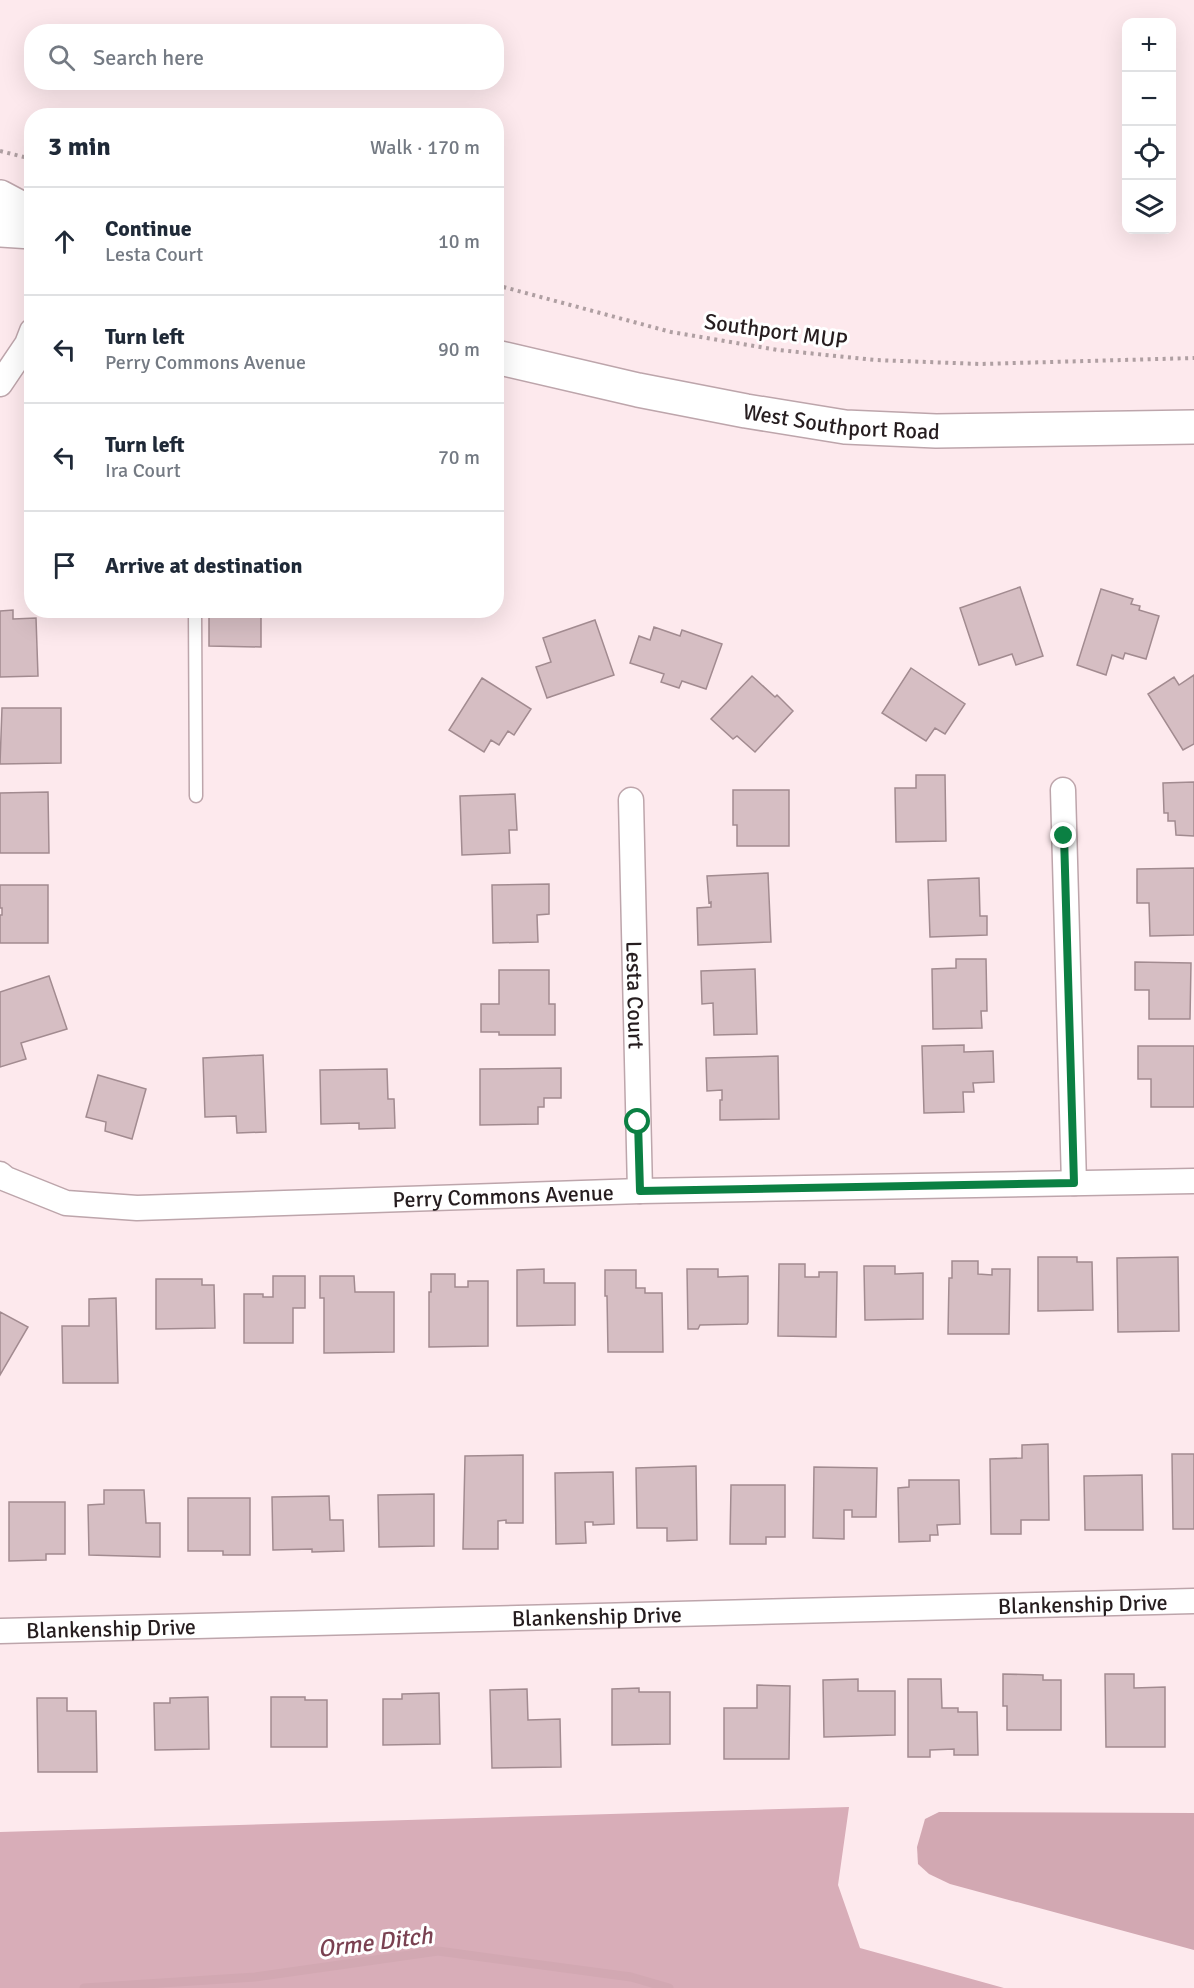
<!DOCTYPE html>
<html lang="en">
<head>
<meta charset="utf-8">
<style>
	body { margin:0; font-family:Signika,sans-serif; background:#f6f6f7; color:#1f2937 }
	.controls { position:absolute; right:18px; top:18px; display:grid; overflow:hidden; border-radius:12px; box-shadow:0 6px 24px #0002 }
	.controls button { width:54px; height:54px; display:grid; place-items:center; padding:0; border:0; border-bottom:2px solid #e0e1e3; background:#fff; color:#1f2937; font:30px sans-serif }
	.stop { position:absolute; width:18px; height:18px; margin:-14px; border:4px solid #0b8043; border-radius:50%; background:#fff }
	.stop.end { background:#0b8043; border-color:#fff; box-shadow:0 2px 6px #0008 }
	.list { margin:0; padding:0; list-style:none }
	h2 { display:flex; justify-content:space-between; align-items:center; height:78px; margin:0; padding:0 24px; font-size:26px }
	h2 small { font-size:20px; font-weight:400; color:#747a83 }
	.list li { display:grid; grid-template-columns:39px 1fr auto; gap:18px; align-items:center; box-sizing:border-box; height:108px; padding:0 24px; border-top:2px solid #e0e1e3 }
	.list b { display:block; font-size:22px; white-space:nowrap }
	.list p { margin:0; font-size:20px; white-space:nowrap; color:#747a83 }
	.list em { font-size:20px; font-style:normal; color:#747a83 }
	.icon { flex:none; width:33px; height:33px; fill:none; stroke:currentColor; stroke-width:2; stroke-linecap:round; stroke-linejoin:round }
	.map { position:relative; flex:none; width:1194px; height:1988px; overflow:hidden }
	.search { position:absolute; background:#fff; box-shadow:0 6px 24px #0002; left:24px; top:24px; width:480px; height:66px; display:flex; align-items:center; gap:15px; box-sizing:border-box; padding:0 21px; border-radius:24px; color:#747a83; font-size:22px }
	.panel { position:absolute; background:#fff; box-shadow:0 6px 24px #0002; left:24px; top:108px; width:480px; height:510px; border-radius:24px }
	.map>svg:first-child { display:block }
	.forest { fill:#d8adb8 }
	.water { fill:#d2a8b2 }
	.lines { fill:none; stroke-linecap:round; stroke-linejoin:round }
	.stream { stroke:#d2a8b2; stroke-width:9 }
	.building { fill:#d6bec3; stroke:#a28b90; stroke-width:1.5 }
	.service-casing { stroke:#bda5ab; stroke-width:15 }
	.minor-casing { stroke:#bda5ab; stroke-width:27 }
	.secondary-casing { stroke:#bda5ab; stroke-width:36 }
	.path { stroke:#af9fa2; stroke-width:4; stroke-dasharray:3 4.5; stroke-linecap:butt }
	.service { stroke:#fff; stroke-width:12 }
	.minor { stroke:#fff; stroke-width:24 }
	.secondary { stroke:#fff; stroke-width:33 }
	.route { stroke:#0b8043; stroke-width:8 }
	.labels { text-anchor:middle; dominant-baseline:central; stroke-width:6; stroke-linejoin:round; paint-order:stroke }
	.street-label { font-size:22px; fill:#261d1f; stroke:#fff }
	.water-label { font-size:24px; font-style:italic; fill:#7a4151; stroke:#fff }
</style>
</head>
<body>
<div class="map">
<svg width="1194" height="1988" viewBox="0 0 1194 1988">
	<rect width="100%" height="100%" fill="#fde9ed"/>
	<path class="forest" d="M 849,1807 L 838,1885 L 860,1948 L 1004,1988 L 0,1988 L 0,1832 Z"/>
	<path class="water" d="M 939,1812 L 1194,1813 L 1194,1950 L 950,1884 L 929,1874 L 918,1864 L 917,1847 L 925,1819 Z"/>
	<g class="lines">
		<path class="stream" d="M 84,1988 L 255,1977 L 438,1951 L 631,1977 L 669,1988"/>
	</g>
	<path class="building" d="M 1020,587 L 1043,656 L 1016,665 L 1012,654 L 979,665 L 960,608 Z
		M 1101,589 L 1133,599 L 1131,604 L 1140,606 L 1139,610 L 1159,616 L 1146,659 L 1125,653 L 1123,659 L 1112,655 L 1106,675 L 1077,665 Z
		M 13,610 L 13,619 L 36,618 L 38,676 L 0,677 L 0,611 Z
		M 209,610 L 261,610 L 261,647 L 209,646 Z
		M 595,620 L 614,675 L 547,698 L 536,667 L 551,662 L 543,638 Z
		M 654,627 L 680,636 L 682,630 L 722,644 L 706,689 L 682,681 L 679,688 L 661,682 L 664,674 L 630,663 L 639,636 L 650,640 Z
		M 911,668 L 965,704 L 945,734 L 935,728 L 926,741 L 882,713 Z
		M 1194,675 L 1194,744 L 1183,750 L 1148,694 L 1174,677 L 1179,685 Z
		M 752,676 L 775,697 L 777,695 L 793,711 L 755,752 L 737,736 L 733,739 L 711,719 Z
		M 482,678 L 531,709 L 514,735 L 508,731 L 499,745 L 491,740 L 484,752 L 449,730 Z
		M 2,708 L 61,708 L 61,763 L 0,764 Z
		M 916,775 L 945,775 L 946,841 L 896,842 L 895,788 L 916,788 Z
		M 1194,782 L 1194,836 L 1176,835 L 1175,821 L 1168,821 L 1168,813 L 1164,813 L 1163,783 Z
		M 733,790 L 789,790 L 789,846 L 737,846 L 737,825 L 733,825 Z
		M 48,792 L 49,853 L 0,853 L 0,793 Z
		M 515,794 L 517,830 L 509,830 L 510,853 L 462,855 L 460,796 Z
		M 1194,868 L 1194,935 L 1150,936 L 1149,903 L 1137,903 L 1137,869 Z
		M 768,873 L 771,942 L 698,945 L 697,908 L 711,907 L 711,902 L 709,903 L 707,876 Z
		M 979,878 L 980,916 L 987,916 L 987,935 L 930,937 L 928,880 Z
		M 549,884 L 549,914 L 537,915 L 538,942 L 493,943 L 492,885 Z
		M 0,885 L 48,885 L 48,943 L 0,943 L 0,915 L 2,915 L 2,908 L 0,908 Z
		M 956,959 L 986,959 L 987,1011 L 981,1011 L 982,1028 L 933,1029 L 932,969 L 956,968 Z
		M 1135,962 L 1191,963 L 1190,1019 L 1149,1019 L 1149,990 L 1135,990 Z
		M 755,969 L 757,1034 L 714,1035 L 713,1003 L 702,1004 L 701,971 Z
		M 499,970 L 549,970 L 549,1004 L 555,1004 L 555,1035 L 499,1035 L 499,1032 L 481,1032 L 481,1004 L 499,1004 Z
		M 49,976 L 67,1029 L 21,1043 L 26,1059 L 0,1067 L 0,992 Z
		M 964,1045 L 964,1052 L 993,1051 L 994,1082 L 973,1083 L 974,1092 L 963,1092 L 964,1112 L 924,1113 L 922,1046 Z
		M 1138,1046 L 1194,1046 L 1194,1107 L 1151,1107 L 1151,1079 L 1138,1079 Z
		M 263,1055 L 266,1132 L 237,1133 L 236,1116 L 205,1117 L 203,1058 Z
		M 778,1056 L 779,1119 L 720,1120 L 720,1100 L 722,1100 L 722,1090 L 707,1091 L 706,1058 Z
		M 561,1068 L 561,1098 L 544,1098 L 544,1107 L 538,1107 L 538,1124 L 480,1125 L 480,1069 Z
		M 387,1069 L 388,1099 L 394,1099 L 395,1128 L 359,1129 L 359,1123 L 321,1124 L 320,1070 Z
		M 98,1075 L 146,1089 L 132,1139 L 105,1131 L 106,1122 L 86,1117 Z
		M 1038,1257 L 1077,1257 L 1077,1262 L 1092,1262 L 1093,1310 L 1038,1311 Z
		M 1178,1257 L 1179,1331 L 1118,1332 L 1117,1258 Z
		M 952,1261 L 978,1261 L 978,1274 L 992,1275 L 992,1269 L 1010,1269 L 1009,1334 L 948,1334 L 949,1278 L 952,1278 Z
		M 779,1264 L 805,1264 L 805,1277 L 819,1277 L 819,1272 L 837,1272 L 836,1337 L 778,1336 Z
		M 864,1266 L 895,1266 L 895,1274 L 923,1273 L 923,1319 L 865,1320 Z
		M 544,1269 L 544,1283 L 575,1283 L 575,1325 L 517,1326 L 517,1270 Z
		M 687,1269 L 718,1269 L 718,1277 L 748,1276 L 748,1322 L 747,1324 L 700,1325 L 698,1329 L 688,1329 Z
		M 605,1270 L 636,1270 L 636,1288 L 645,1288 L 645,1293 L 662,1293 L 663,1352 L 608,1352 L 607,1296 L 605,1296 Z
		M 431,1274 L 455,1274 L 455,1287 L 468,1287 L 468,1281 L 488,1281 L 488,1346 L 429,1347 L 429,1292 L 431,1292 Z
		M 273,1276 L 305,1276 L 305,1308 L 293,1308 L 293,1343 L 244,1343 L 244,1294 L 263,1294 L 263,1297 L 273,1297 Z
		M 320,1276 L 354,1276 L 355,1292 L 394,1292 L 394,1352 L 324,1353 L 324,1298 L 320,1298 Z
		M 156,1279 L 202,1279 L 202,1285 L 214,1285 L 215,1328 L 156,1329 Z
		M 116,1298 L 118,1383 L 63,1383 L 62,1326 L 89,1326 L 89,1299 Z
		M 0,1312 L 28,1327 L 0,1375 Z
		M 1048,1444 L 1049,1520 L 1021,1520 L 1021,1534 L 991,1534 L 990,1459 L 1022,1458 L 1022,1445 Z
		M 1172,1454 L 1194,1454 L 1194,1529 L 1173,1529 Z
		M 523,1455 L 523,1523 L 506,1523 L 506,1520 L 498,1521 L 498,1549 L 463,1549 L 465,1456 Z
		M 696,1466 L 697,1540 L 667,1541 L 667,1528 L 637,1528 L 636,1468 Z
		M 814,1467 L 877,1468 L 876,1517 L 852,1517 L 852,1510 L 844,1510 L 844,1539 L 813,1538 Z
		M 613,1472 L 614,1524 L 593,1525 L 593,1522 L 585,1522 L 586,1543 L 556,1544 L 555,1473 Z
		M 1142,1475 L 1143,1530 L 1085,1530 L 1084,1476 Z
		M 909,1480 L 959,1480 L 960,1524 L 937,1525 L 938,1535 L 930,1535 L 930,1541 L 899,1542 L 898,1488 L 909,1487 Z
		M 731,1485 L 785,1485 L 785,1537 L 766,1537 L 766,1544 L 730,1544 Z
		M 104,1490 L 144,1490 L 146,1523 L 160,1523 L 160,1557 L 89,1555 L 88,1505 L 104,1504 Z
		M 434,1494 L 434,1546 L 379,1547 L 378,1495 Z
		M 329,1496 L 330,1520 L 343,1520 L 344,1551 L 312,1552 L 312,1549 L 273,1550 L 272,1497 Z
		M 188,1498 L 250,1498 L 250,1555 L 223,1555 L 223,1551 L 188,1551 Z
		M 9,1502 L 65,1502 L 65,1554 L 46,1554 L 46,1560 L 9,1561 Z
		M 1003,1674 L 1043,1675 L 1043,1680 L 1061,1680 L 1061,1730 L 1007,1730 L 1007,1706 L 1003,1706 Z
		M 1105,1674 L 1134,1674 L 1134,1688 L 1165,1687 L 1165,1747 L 1106,1747 Z
		M 858,1679 L 858,1691 L 895,1691 L 895,1735 L 824,1737 L 823,1680 Z
		M 908,1679 L 941,1679 L 942,1708 L 958,1708 L 958,1712 L 977,1712 L 978,1755 L 954,1755 L 954,1749 L 930,1750 L 930,1757 L 908,1757 Z
		M 757,1685 L 790,1686 L 789,1759 L 724,1759 L 724,1708 L 757,1708 Z
		M 639,1688 L 639,1692 L 670,1692 L 670,1744 L 612,1745 L 612,1689 Z
		M 527,1689 L 528,1720 L 560,1719 L 561,1767 L 492,1768 L 490,1690 Z
		M 439,1693 L 440,1744 L 383,1745 L 383,1699 L 402,1699 L 402,1694 Z
		M 208,1697 L 209,1749 L 155,1750 L 154,1703 L 170,1703 L 170,1698 Z
		M 271,1697 L 305,1697 L 305,1700 L 327,1700 L 327,1747 L 271,1747 Z
		M 37,1698 L 67,1698 L 67,1711 L 96,1711 L 97,1772 L 38,1772 Z"/>
	<g class="lines">
		<defs>
			<path id="service" d="M 195,610 L 196,796"/>
			<g id="minor">
				<path d="M 0,384 L 27,344 L 32,331"/>
				<path d="M 1063,790 L 1074,1183"/>
				<path id="s1" d="M 631,800 L 640,1191"/>
				<path id="s2" d="M 0,1174 L 6,1179 L 66,1203 L 137,1208 L 640,1191 L 1194,1181"/>
				<path id="s3" d="M 0,1631 L 1194,1601"/>
			</g>
			<g id="secondary">
				<path d="M 0,197 L 32,214"/>
				<path d="M 0,230 L 32,232"/>
				<path id="s4" d="M 496,357 L 638,390 L 746,411 L 845,427 L 936,431 L 1194,427"/>
			</g>
		</defs>
		<use href="#service" class="service-casing"/>
		<use href="#minor" class="minor-casing"/>
		<use href="#secondary" class="secondary-casing"/>
		<path class="path" d="M 0,151 L 32,159
			M 496,285 L 671,332 L 778,350 L 875,360 L 980,364 L 1194,358"/>
		<use href="#service" class="service"/>
		<use href="#minor" class="minor"/>
		<use href="#secondary" class="secondary"/>
	</g>
	<g class="lines">
		<path class="route" d="M 638,1122 L 640,1191 L 1074,1183 L 1064,836"/>
	</g>
	<g class="labels">
		<g class="street-label">
			<text transform="translate(776 331) rotate(8)">Southport MUP</text>
			<text stroke="none"><textPath href="#s4" startOffset="352">West Southport Road</textPath></text>
			<text stroke="none"><textPath href="#s1" startOffset="195">Lesta Court</textPath></text>
			<text stroke="none"><textPath href="#s2" startOffset="510">Perry Commons Avenue</textPath></text>
			<text stroke="none"><textPath href="#s3" startOffset="1083">Blankenship Drive</textPath></text>
			<text stroke="none"><textPath href="#s3" startOffset="597">Blankenship Drive</textPath></text>
			<text stroke="none"><textPath href="#s3" startOffset="111">Blankenship Drive</textPath></text>
		</g>
		<g class="water-label">
			<text transform="translate(375 1942) rotate(-7)">Orme Ditch</text>
		</g>
	</g>
</svg>
<div class="controls">
<button>+</button>
<button>−</button>
<button><svg class="icon" aria-label="locate" viewBox="0 0 24 24"><circle cx="12" cy="12" r="6"/><path d="M12 2v4M12 18v4M2 12h4M18 12h4"/></svg></button>
<button><svg class="icon" aria-label="layers" viewBox="0 0 24 24"><path d="M12 4l9 5-9 5-9-5zM3 14l9 5 9-5"/></svg></button>
</div>
<div class="stop" style="left:638px;top:1122px"></div>
<div class="stop end" style="left:1064px;top:836px"></div>
<div class="search"><svg class="icon" aria-label="search" viewBox="0 0 24 24"><circle cx="10" cy="10" r="6"/><path d="M15 15l6 6"/></svg>Search here</div>
<section class="panel">
<h2>3 min<small>Walk · 170 m</small></h2>
<ul class="list">
<li><svg class="icon" aria-label="ahead" viewBox="0 0 24 24"><path d="M12 20V5M6 11l6-6 6 6"/></svg><div><b>Continue</b><p>Lesta Court</p></div><em>10 m</em></li>
<li><svg class="icon" aria-label="left" viewBox="0 0 24 24"><path d="M17 20v-9H6M10 6l-5 5 5 5"/></svg><div><b>Turn left</b><p>Perry Commons Avenue</p></div><em>90 m</em></li>
<li><svg class="icon" aria-label="left" viewBox="0 0 24 24"><path d="M17 20v-9H6M10 6l-5 5 5 5"/></svg><div><b>Turn left</b><p>Ira Court</p></div><em>70 m</em></li>
<li><svg class="icon" aria-label="arrive" viewBox="0 0 24 24"><path d="M6 21V4h12l-3 4 3 4H6"/></svg><div><b>Arrive at destination</b></div></li>
</ul>
</section>
</div>
</body>
</html>
